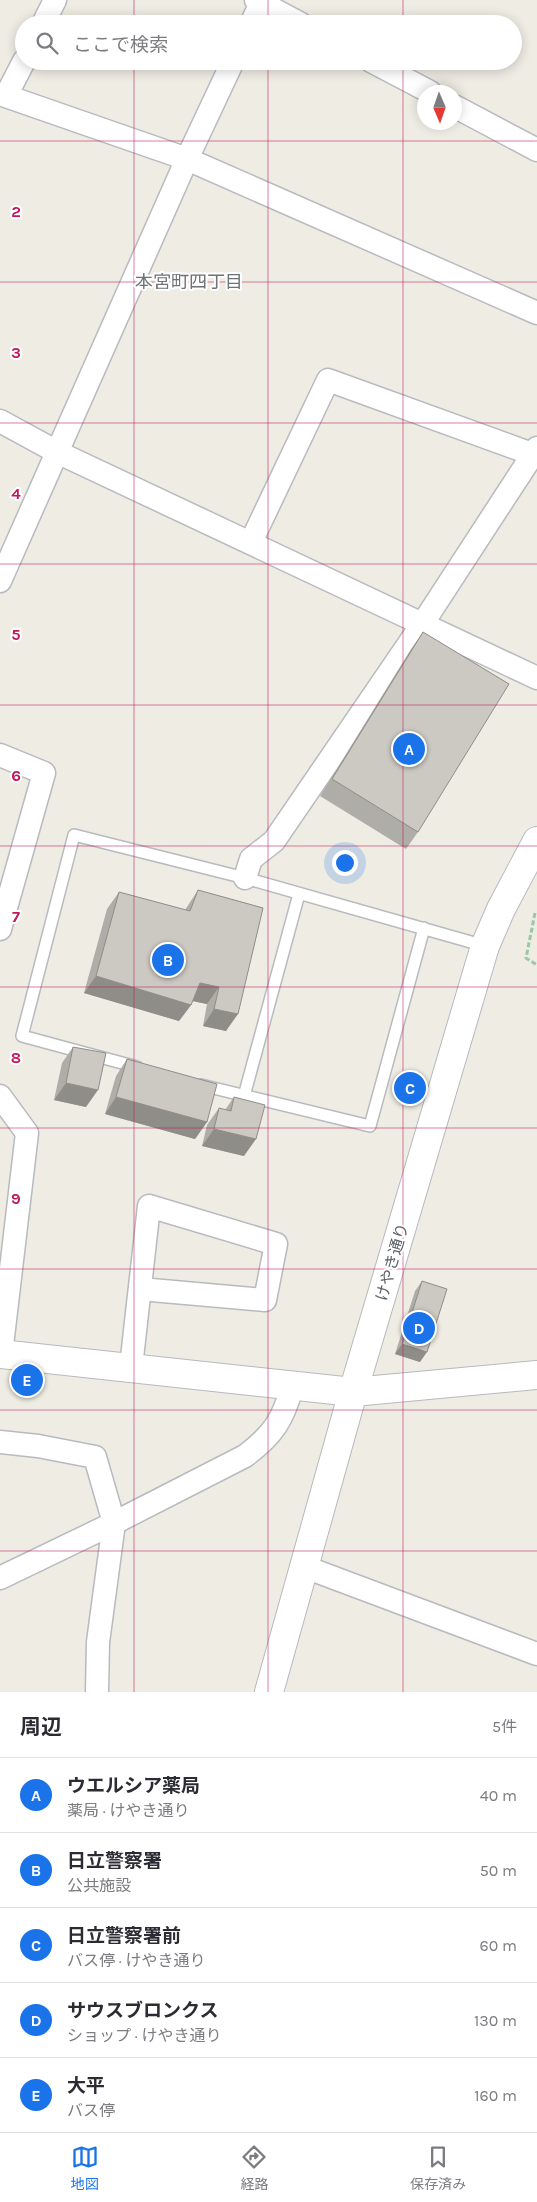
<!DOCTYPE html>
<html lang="ja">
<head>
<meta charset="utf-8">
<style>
	body { margin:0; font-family:Karla,"Noto Sans JP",sans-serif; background:#f2f2f3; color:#2b2b33 }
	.compass { position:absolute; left:417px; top:85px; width:45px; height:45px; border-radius:50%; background:#fff; box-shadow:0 2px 12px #0003; rotate:178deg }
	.you { position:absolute; left:344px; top:862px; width:18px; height:18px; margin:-12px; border:4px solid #fff; border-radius:50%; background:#1a73e8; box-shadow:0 0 0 8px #1a73e833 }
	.badge { display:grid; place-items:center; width:32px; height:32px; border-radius:50%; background:#1a73e8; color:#fff; font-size:16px; font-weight:700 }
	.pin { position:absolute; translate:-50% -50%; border:2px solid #fff; box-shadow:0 1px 5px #0006 }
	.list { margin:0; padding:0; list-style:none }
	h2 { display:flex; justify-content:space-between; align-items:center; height:65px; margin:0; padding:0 20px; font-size:21px }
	h2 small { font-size:16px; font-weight:400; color:#7c7c81 }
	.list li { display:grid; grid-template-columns:32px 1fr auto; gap:15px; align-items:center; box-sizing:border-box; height:75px; padding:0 20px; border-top:1px solid #e1e1e2 }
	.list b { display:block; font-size:19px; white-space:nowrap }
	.list p { margin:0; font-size:16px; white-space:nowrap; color:#7c7c81 }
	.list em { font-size:16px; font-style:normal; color:#7c7c81 }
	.icon { flex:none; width:28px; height:28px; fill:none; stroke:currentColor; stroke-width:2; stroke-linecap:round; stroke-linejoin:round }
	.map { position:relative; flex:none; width:537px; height:1692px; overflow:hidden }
	.search { position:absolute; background:#fff; box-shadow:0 2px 12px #0003; left:15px; right:15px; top:15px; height:55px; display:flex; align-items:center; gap:12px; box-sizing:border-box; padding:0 18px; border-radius:28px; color:#7c7c81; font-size:19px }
	.sheet { height:440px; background:#fff }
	nav { display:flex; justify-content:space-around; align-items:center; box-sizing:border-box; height:70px; border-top:1px solid #e1e1e2; background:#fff; font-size:14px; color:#7c7c81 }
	nav a { display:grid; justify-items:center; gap:2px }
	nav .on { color:#1a73e8 }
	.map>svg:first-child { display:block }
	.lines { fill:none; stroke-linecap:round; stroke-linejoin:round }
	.lane-casing { stroke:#b7babe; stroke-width:14 }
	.street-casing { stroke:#b7babe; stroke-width:25 }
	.secondary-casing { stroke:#b6b9be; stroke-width:30 }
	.path { stroke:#9ac7a4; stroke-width:3; stroke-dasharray:5 2.5; stroke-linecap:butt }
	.lane { stroke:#fff; stroke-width:11 }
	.street { stroke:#fff; stroke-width:22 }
	.secondary { stroke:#fff; stroke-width:28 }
	.wall { fill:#afada8 }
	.shaded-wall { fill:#8f8d88 }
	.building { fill:#ccc9c3; stroke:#8f8d88 }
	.grid { fill:none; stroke:#c2185b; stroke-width:1; stroke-opacity:0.55 }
	.labels { text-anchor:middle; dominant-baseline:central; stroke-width:4; stroke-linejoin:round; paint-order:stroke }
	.street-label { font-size:16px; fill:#5c6165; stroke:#fff }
	.neighbourhood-label { font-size:18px; fill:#6d7377; stroke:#fff }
	.grid-label { font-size:16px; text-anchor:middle; font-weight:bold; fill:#c2185b; stroke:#fff; stroke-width:4; stroke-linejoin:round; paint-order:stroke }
</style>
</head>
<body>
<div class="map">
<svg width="537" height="1692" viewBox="0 0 537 1692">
	<rect width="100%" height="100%" fill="#efece4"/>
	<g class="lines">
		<defs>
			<path id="lane" d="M 137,1067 L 22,1036 L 74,835 L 245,878 L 485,946
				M 201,1085 L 370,1126 L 424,928
				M 244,1096 L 299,894"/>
			<path id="street" d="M 256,0 L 301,24
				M 43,24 L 55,0
				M 251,24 L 261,3
				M 371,61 L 430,92
				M 0,94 L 187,159 L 537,313
				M 6,96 L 24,61
				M 454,106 L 537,150
				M 0,421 L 57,452 L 537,678
				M 251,542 L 328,380 L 532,454
				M 0,581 L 187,159 L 233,61
				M 0,755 L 44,773 L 0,929
				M 245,878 L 251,859 L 274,841 L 423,623 L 537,448
				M 0,1096 L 27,1133 L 1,1354
				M 131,1367 L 149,1206 L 276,1244 L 265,1300 L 140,1289
				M 0,1442 L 38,1446 L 95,1457 L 114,1523 L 98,1642 L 97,1692
				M 305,1567 L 537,1654
				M 0,1578 L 114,1523 L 245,1456 C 273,1435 283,1420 292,1387"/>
			<path id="secondary" d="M 0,1354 L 353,1392 L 537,1375
				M 269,1692 L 353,1392 L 485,946 L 501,909 L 537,841"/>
		</defs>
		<use href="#lane" class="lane-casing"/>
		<use href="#street" class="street-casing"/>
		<use href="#secondary" class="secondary-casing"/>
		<path class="path" d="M 535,913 L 526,958 L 537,965"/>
		<use href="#lane" class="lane"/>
		<use href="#street" class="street"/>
		<use href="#secondary" class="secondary"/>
	</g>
	<path class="wall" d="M 423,632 L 418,832 L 406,849 L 320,796 L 411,649 Z
		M 198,890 L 263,908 L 226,1031 L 203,1026 L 207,1004 L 192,1001 L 191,1005 L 179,1021 L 84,993 L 107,909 L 119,892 L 185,910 Z
		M 73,1047 L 86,1107 L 54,1100 L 62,1063 Z
		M 127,1059 L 207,1122 L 195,1139 L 105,1114 L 116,1076 Z
		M 234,1097 L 244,1156 L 202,1146 L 207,1125 L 219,1108 L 225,1110 Z
		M 422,1281 L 420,1362 L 395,1354 L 415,1291 Z"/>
	<path class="shaded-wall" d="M 96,976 L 191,1005 L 179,1021 L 84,993 Z
		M 200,983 L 219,987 L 207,1004 L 188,1000 Z
		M 214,1009 L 238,1014 L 226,1031 L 203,1026 Z
		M 66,1083 L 98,1090 L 86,1107 L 54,1100 Z
		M 116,1097 L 207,1122 L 195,1139 L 105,1114 Z
		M 214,1129 L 256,1139 L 244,1156 L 202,1146 Z
		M 402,1344 L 427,1352 L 420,1362 L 395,1354 Z"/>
	<path class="building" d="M 423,632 L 509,684 L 418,832 L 332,779 Z
		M 198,890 L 263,908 L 238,1014 L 214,1009 L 219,987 L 200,983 L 191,1005 L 96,976 L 119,892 L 190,911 Z
		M 73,1047 L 106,1053 L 98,1090 L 66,1083 Z
		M 127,1059 L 217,1084 L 207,1122 L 116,1097 Z
		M 234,1097 L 265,1105 L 256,1139 L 214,1129 L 219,1108 L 231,1111 Z
		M 422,1281 L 447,1289 L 427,1352 L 402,1344 Z"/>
	<path class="grid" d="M 134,0 L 134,24M 268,0 L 268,24M 403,0 L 403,24M 134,61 L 134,1692M 268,61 L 268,1692M 403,61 L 403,1692M 0,141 L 537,141M 0,282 L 537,282M 0,423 L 537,423M 0,564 L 537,564M 0,705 L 537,705M 0,846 L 537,846M 0,987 L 537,987M 0,1128 L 537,1128M 0,1269 L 537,1269M 0,1410 L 537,1410M 0,1551 L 537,1551"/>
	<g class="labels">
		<g class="street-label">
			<text transform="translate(392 1262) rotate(-74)">けやき通り</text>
		</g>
		<g class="neighbourhood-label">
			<text x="189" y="282">本宮町四丁目</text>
		</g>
	</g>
	<g class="grid-label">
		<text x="16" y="217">2</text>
		<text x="16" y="358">3</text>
		<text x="16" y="499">4</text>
		<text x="16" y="640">5</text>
		<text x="16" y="781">6</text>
		<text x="16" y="922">7</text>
		<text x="16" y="1063">8</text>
		<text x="16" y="1204">9</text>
	</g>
</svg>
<svg class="compass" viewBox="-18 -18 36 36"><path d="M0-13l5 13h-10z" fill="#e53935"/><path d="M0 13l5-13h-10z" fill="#7c7c81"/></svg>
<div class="you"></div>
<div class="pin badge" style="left:409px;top:749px">A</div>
<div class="pin badge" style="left:168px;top:960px">B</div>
<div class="pin badge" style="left:410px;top:1088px">C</div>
<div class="pin badge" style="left:419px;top:1328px">D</div>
<div class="pin badge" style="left:27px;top:1380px">E</div>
<div class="search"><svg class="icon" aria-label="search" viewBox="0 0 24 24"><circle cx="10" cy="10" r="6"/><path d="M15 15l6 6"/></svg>ここで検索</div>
</div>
<section class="sheet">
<h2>周辺<small>5件</small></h2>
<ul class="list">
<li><span class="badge">A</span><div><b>ウエルシア薬局</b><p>薬局 · けやき通り</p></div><em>40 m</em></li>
<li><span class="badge">B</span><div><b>日立警察署</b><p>公共施設</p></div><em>50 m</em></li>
<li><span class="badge">C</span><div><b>日立警察署前</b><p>バス停 · けやき通り</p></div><em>60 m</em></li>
<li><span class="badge">D</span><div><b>サウスブロンクス</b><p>ショップ · けやき通り</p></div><em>130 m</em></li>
<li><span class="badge">E</span><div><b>大平</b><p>バス停</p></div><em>160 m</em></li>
</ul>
</section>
<nav>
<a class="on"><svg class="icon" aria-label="map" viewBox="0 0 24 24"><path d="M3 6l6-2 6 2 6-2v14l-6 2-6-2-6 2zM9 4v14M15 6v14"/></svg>地図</a>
<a><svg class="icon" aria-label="directions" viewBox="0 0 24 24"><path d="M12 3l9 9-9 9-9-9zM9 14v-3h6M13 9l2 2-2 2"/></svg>経路</a>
<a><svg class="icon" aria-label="saved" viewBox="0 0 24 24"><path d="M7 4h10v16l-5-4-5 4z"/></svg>保存済み</a>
</nav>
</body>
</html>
